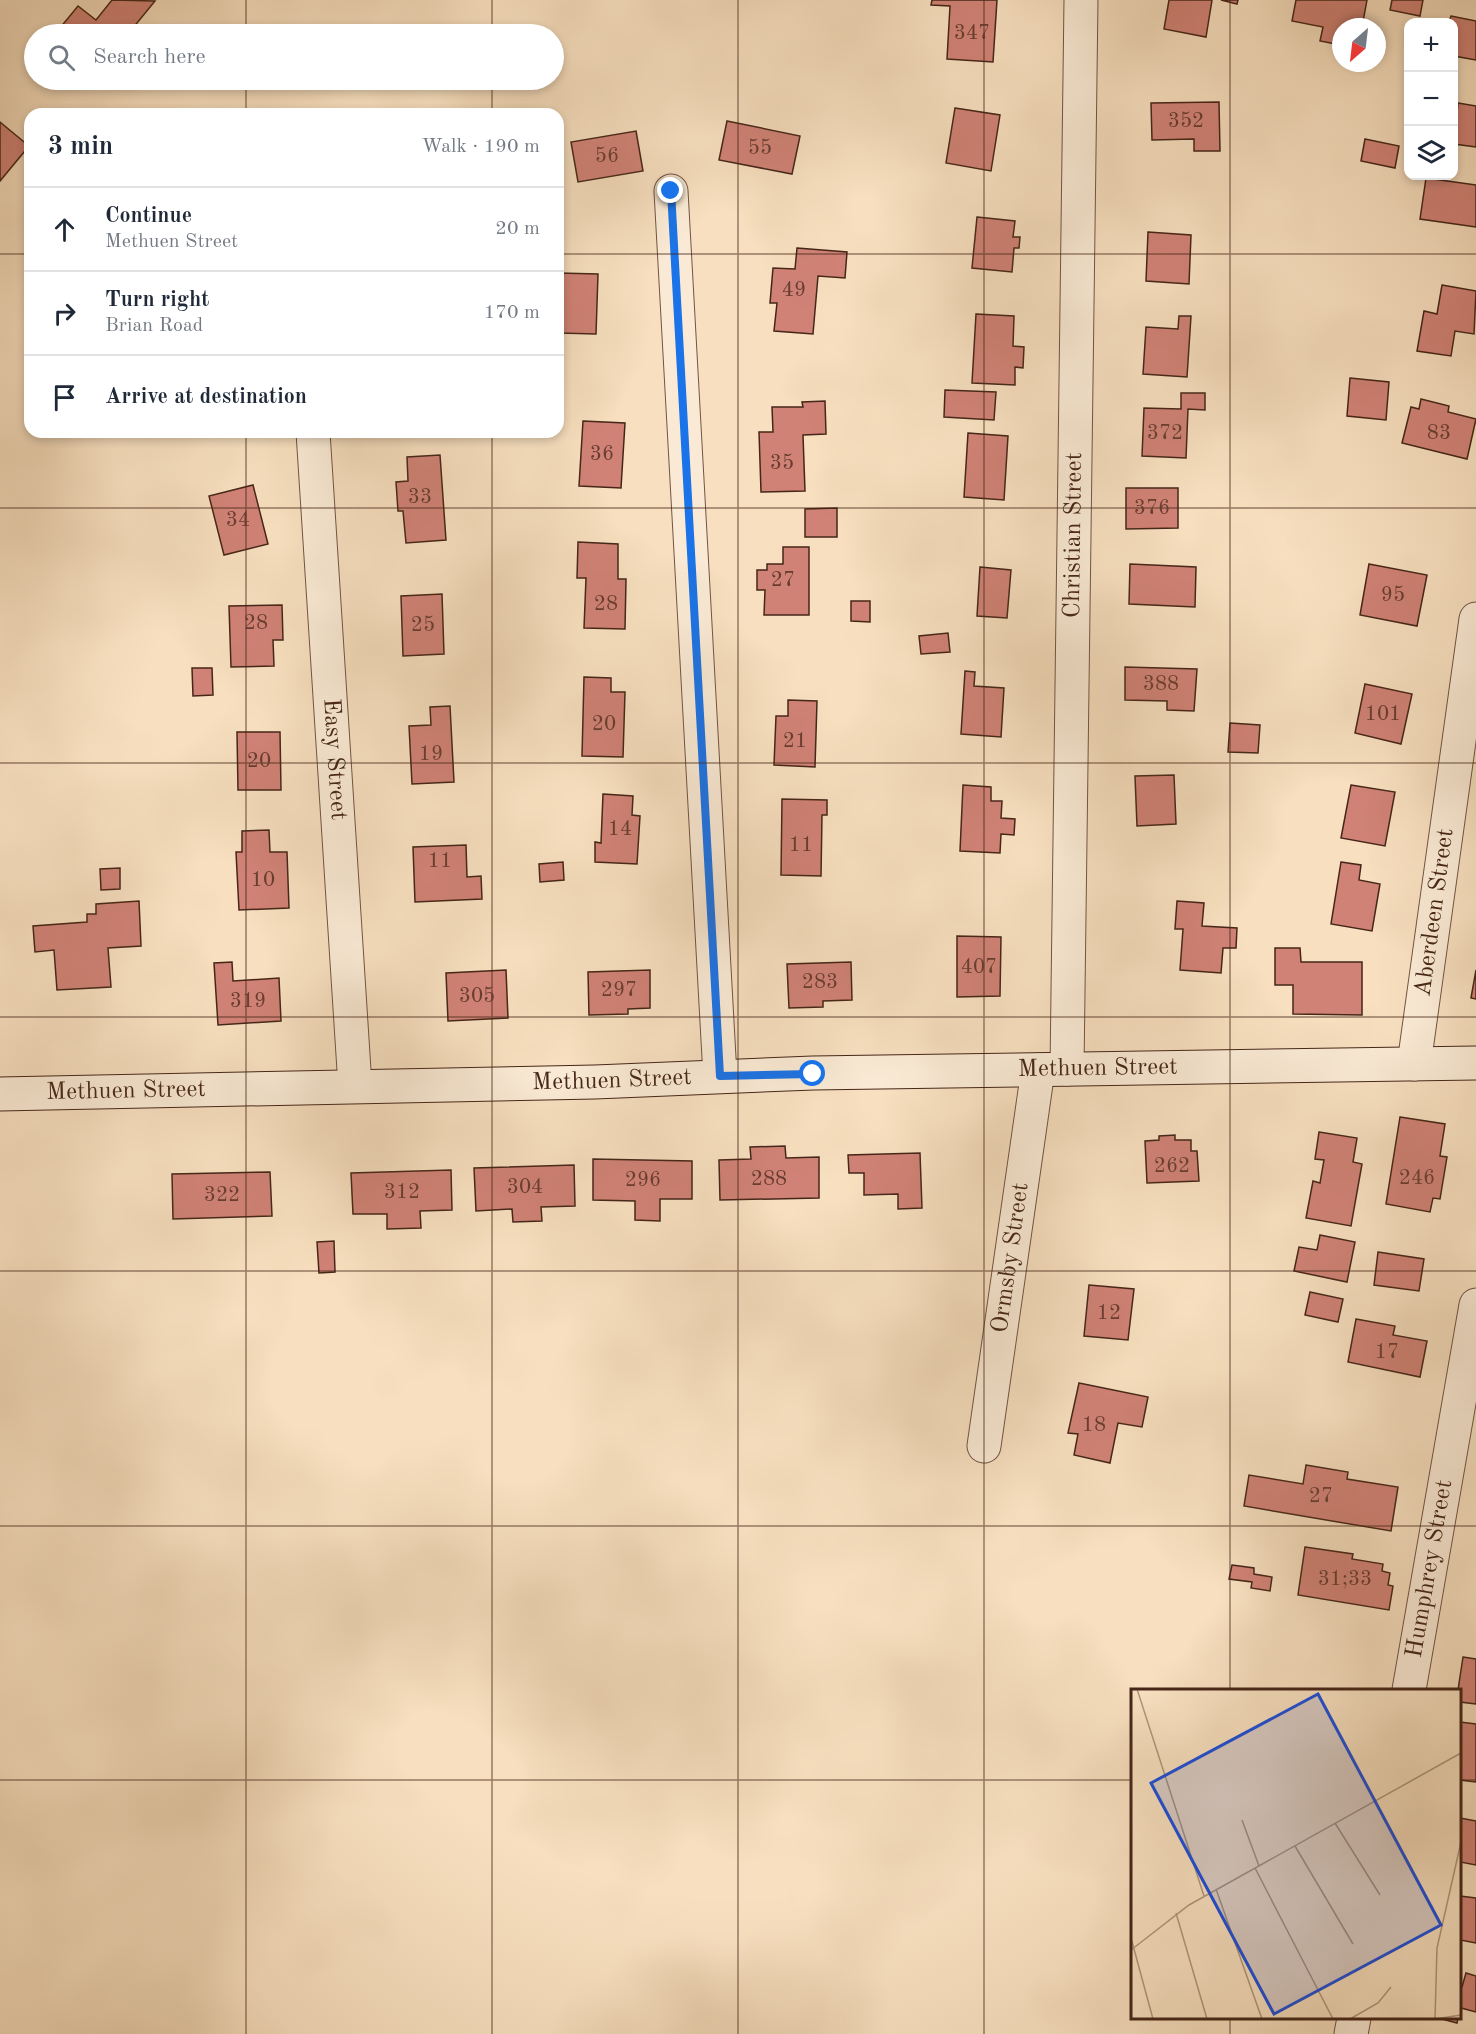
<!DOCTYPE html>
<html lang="en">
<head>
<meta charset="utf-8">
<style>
	body { margin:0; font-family:"Old Standard TT",serif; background:#f6f6f7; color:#1f2937 }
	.controls { position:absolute; right:18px; top:18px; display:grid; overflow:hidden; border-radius:12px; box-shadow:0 3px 9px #0003 }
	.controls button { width:54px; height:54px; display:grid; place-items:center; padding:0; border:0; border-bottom:2px solid #e0e1e3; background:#fff; color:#1f2937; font:30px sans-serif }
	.compass { position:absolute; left:1332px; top:18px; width:54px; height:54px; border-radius:50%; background:#fff; box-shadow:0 3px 9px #0003; rotate:208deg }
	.stop { position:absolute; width:18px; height:18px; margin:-14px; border:4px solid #1a73e8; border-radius:50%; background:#fff }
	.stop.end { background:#1a73e8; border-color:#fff; box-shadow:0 2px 6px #0008 }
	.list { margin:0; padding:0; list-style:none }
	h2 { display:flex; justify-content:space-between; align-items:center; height:78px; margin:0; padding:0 24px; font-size:26px }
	h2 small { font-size:20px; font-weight:400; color:#747a83 }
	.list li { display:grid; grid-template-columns:39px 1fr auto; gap:18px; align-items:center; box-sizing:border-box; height:84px; padding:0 24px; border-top:2px solid #e0e1e3 }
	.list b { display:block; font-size:22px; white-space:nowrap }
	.list p { margin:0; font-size:20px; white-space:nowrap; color:#747a83 }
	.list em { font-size:20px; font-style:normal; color:#747a83 }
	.icon { flex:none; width:33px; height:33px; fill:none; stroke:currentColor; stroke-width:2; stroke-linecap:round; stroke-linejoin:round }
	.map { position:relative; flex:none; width:1476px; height:2034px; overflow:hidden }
	.search { position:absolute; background:#fff; box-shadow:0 3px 9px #0003; left:24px; top:24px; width:540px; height:66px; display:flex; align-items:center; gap:15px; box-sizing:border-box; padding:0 21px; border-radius:33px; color:#747a83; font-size:22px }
	.panel { position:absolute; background:#fff; box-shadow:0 3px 9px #0003; left:24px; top:108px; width:540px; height:330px; border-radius:18px }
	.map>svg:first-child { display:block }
	.building { fill:#d08276; stroke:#462618; stroke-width:1.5 }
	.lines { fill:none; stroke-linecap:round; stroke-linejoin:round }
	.street-casing { stroke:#725442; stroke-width:35 }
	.secondary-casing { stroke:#462618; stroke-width:35 }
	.street { stroke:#faead5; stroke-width:33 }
	.secondary { stroke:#faead5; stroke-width:33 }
	.route { stroke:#1a73e8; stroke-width:8 }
	.grid { fill:none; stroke:#462618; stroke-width:1.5; stroke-opacity:0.55 }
	.labels { text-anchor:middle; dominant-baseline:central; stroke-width:6; stroke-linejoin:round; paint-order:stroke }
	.number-label { font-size:21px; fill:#683d30 }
	.street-label { font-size:24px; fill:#462618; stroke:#faead5 }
	.inset-road { fill:none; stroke:#b0957c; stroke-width:1.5 }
	.view { fill:#1d4ed8; fill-opacity:0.15; stroke:#1d4ed8; stroke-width:3 }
	.inset-edge { fill:none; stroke:#462618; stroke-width:3 }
</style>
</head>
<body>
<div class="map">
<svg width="1476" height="2034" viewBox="0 0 1476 2034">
	<rect width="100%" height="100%" fill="#f7dfbf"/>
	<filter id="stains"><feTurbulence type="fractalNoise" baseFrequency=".00333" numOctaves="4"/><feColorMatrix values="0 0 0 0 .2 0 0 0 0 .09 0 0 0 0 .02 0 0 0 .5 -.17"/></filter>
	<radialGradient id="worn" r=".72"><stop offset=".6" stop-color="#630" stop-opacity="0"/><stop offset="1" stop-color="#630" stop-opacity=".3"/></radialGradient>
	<path class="building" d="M 112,0 L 155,1 L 128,34 L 55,34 L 78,6 L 96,20 Z
		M 932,0 L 997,0 L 993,62 L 947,59 L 950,6 L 931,5 Z
		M 1169,0 L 1212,0 L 1206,37 L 1164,29 Z
		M 1221,0 L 1238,0 L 1237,4 Z
		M 1296,0 L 1367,0 L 1362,27 L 1341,27 L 1341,45 L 1320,41 L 1323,27 L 1292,21 Z
		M 1392,0 L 1423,0 L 1420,16 L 1390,10 Z
		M 1451,16 L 1476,21 L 1476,60 L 1454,56 L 1454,22 L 1449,22 Z
		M 1219,102 L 1220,151 L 1194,151 L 1194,139 L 1152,140 L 1151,103 Z
		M 1458,103 L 1476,106 L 1476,147 L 1454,144 Z
		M 955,108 L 1000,115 L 991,171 L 946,163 Z
		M 727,121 L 800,136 L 792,174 L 719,160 Z
		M 0,122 L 29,146 L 0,181 Z
		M 636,131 L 643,171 L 578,182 L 571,142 Z
		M 1365,139 L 1399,146 L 1395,168 L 1361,161 Z
		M 1426,178 L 1476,185 L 1476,227 L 1420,219 Z
		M 977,217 L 1015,221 L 1013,237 L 1020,237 L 1019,248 L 1014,248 L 1012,272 L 972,268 Z
		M 1148,232 L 1191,235 L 1189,284 L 1146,281 Z
		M 797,248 L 847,252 L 845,278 L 818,276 L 813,334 L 774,331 L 777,303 L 770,303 L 773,268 L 795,269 Z
		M 558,273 L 598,274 L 596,334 L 558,333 Z
		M 1442,285 L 1476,291 L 1474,334 L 1455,331 L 1451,356 L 1417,351 L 1424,311 L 1437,314 Z
		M 976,314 L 1014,316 L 1013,346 L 1024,347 L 1023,368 L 1015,367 L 1015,385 L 972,383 Z
		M 1179,316 L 1191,316 L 1187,377 L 1143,374 L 1146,327 L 1178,329 Z
		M 1350,378 L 1389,382 L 1386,420 L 1347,416 Z
		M 945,390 L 996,392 L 994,420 L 944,417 Z
		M 1181,393 L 1205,393 L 1205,410 L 1188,409 L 1186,458 L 1142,456 L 1144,408 L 1181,409 Z
		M 1421,399 L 1449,406 L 1448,412 L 1476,419 L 1467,459 L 1402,443 L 1411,407 L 1419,409 Z
		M 825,401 L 826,434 L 803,435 L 805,491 L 761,492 L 759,432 L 773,432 L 772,407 L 803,407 L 802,402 Z
		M 583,421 L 625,423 L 621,488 L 579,486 Z
		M 968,433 L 1008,436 L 1004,500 L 964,497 Z
		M 440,455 L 446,540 L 406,543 L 403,511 L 398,511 L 396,482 L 408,481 L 407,457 Z
		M 253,485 L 268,544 L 224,555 L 209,496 Z
		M 1126,488 L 1178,488 L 1178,528 L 1126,529 Z
		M 837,508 L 837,537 L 805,537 L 805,509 Z
		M 578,542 L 618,544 L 618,579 L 626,579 L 625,629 L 584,628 L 586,578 L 577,578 Z
		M 783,547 L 809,547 L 809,615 L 764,615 L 765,590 L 757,590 L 757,570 L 767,570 L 767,564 L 783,564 Z
		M 1130,564 L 1196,567 L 1195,607 L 1129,604 Z
		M 1369,564 L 1427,575 L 1417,626 L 1360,615 Z
		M 980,567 L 1011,570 L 1007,618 L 977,616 Z
		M 442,594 L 444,654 L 403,656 L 401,596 Z
		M 851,601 L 870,601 L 870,622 L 851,621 Z
		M 282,605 L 283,640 L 273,640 L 274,666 L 231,667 L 229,606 Z
		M 948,633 L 950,652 L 921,654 L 919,636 Z
		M 1125,667 L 1197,669 L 1194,711 L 1167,710 L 1167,701 L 1125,700 Z
		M 192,668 L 212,668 L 213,695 L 193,696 Z
		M 965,671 L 975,672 L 974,686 L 1004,688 L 1001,737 L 961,734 Z
		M 584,677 L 611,678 L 611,692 L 625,692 L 623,757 L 582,756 Z
		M 1365,684 L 1412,694 L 1401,744 L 1355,733 Z
		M 788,700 L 817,701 L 815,767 L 774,765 L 776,716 L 788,716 Z
		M 450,706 L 454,782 L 412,784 L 409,726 L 431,725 L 430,707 Z
		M 1230,723 L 1260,725 L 1258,753 L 1228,752 Z
		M 237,732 L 280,732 L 281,790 L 238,790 Z
		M 1174,775 L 1176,824 L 1137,826 L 1135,776 Z
		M 963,785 L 991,787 L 991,801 L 1002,801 L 1001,818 L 1015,819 L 1014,835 L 1001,834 L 1000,853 L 960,851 Z
		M 1351,785 L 1395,792 L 1385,846 L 1341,838 Z
		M 603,794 L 633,796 L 632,815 L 640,816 L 637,864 L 595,862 L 595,842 L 601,843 Z
		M 782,799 L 827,800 L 827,815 L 822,815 L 821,876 L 781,875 Z
		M 269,830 L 270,852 L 287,852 L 289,908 L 239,910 L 236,852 L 242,852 L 242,831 Z
		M 466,845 L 467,877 L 481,876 L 482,899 L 415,902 L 413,847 Z
		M 563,862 L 564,880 L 540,882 L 539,864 Z
		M 1341,862 L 1361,865 L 1359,880 L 1380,884 L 1372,931 L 1331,924 Z
		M 120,868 L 120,889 L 101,890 L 100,869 Z
		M 139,901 L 141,946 L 108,948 L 111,987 L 57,990 L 54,950 L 35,952 L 33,926 L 87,922 L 87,914 L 96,914 L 96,904 Z
		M 1177,901 L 1204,903 L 1202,926 L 1237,928 L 1236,948 L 1223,948 L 1221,973 L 1180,970 L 1183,929 L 1175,929 Z
		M 957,936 L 1001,937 L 1000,996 L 957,997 Z
		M 1275,948 L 1300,948 L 1301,962 L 1362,962 L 1362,1015 L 1293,1014 L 1293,985 L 1275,985 Z
		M 232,962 L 233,981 L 279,978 L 281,1021 L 218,1025 L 214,963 Z
		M 851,962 L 852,1000 L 823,1001 L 823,1007 L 789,1008 L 787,964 Z
		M 506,970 L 508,1018 L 448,1021 L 446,973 Z
		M 650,970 L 650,1008 L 628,1009 L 628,1014 L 589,1015 L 588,972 Z
		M 1476,970 L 1476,999 L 1471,998 Z
		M 1400,1117 L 1445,1124 L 1440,1156 L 1447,1157 L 1440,1199 L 1433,1198 L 1430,1212 L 1386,1204 Z
		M 1319,1132 L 1357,1138 L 1353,1162 L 1362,1164 L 1351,1226 L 1306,1218 L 1313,1181 L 1320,1183 L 1324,1160 L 1315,1159 Z
		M 1175,1135 L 1175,1140 L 1191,1140 L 1191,1151 L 1197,1151 L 1199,1181 L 1147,1183 L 1145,1141 L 1159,1140 L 1159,1136 Z
		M 785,1146 L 786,1158 L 819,1157 L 819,1198 L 720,1200 L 719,1160 L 751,1159 L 750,1147 Z
		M 920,1153 L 922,1208 L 898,1209 L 898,1194 L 864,1195 L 864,1173 L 849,1173 L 848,1155 Z
		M 593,1159 L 692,1161 L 692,1199 L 660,1199 L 660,1221 L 635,1220 L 635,1201 L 593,1200 Z
		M 574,1165 L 575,1206 L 541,1207 L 542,1221 L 513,1222 L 512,1209 L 476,1211 L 474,1168 Z
		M 451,1170 L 452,1210 L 420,1211 L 421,1228 L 387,1229 L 387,1214 L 353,1214 L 351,1173 Z
		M 270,1172 L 272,1216 L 173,1219 L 172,1174 Z
		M 1320,1235 L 1355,1242 L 1347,1282 L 1294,1271 L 1299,1247 L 1317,1250 Z
		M 334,1241 L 335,1272 L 319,1273 L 317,1242 Z
		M 1378,1252 L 1424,1259 L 1419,1291 L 1374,1285 Z
		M 1089,1285 L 1134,1289 L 1128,1340 L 1084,1336 Z
		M 1310,1292 L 1343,1299 L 1338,1322 L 1305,1315 Z
		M 1356,1319 L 1395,1326 L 1393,1335 L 1427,1341 L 1420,1377 L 1348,1362 Z
		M 1079,1383 L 1148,1397 L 1142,1427 L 1118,1423 L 1110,1463 L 1074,1455 L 1078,1434 L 1068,1433 Z
		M 1306,1465 L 1348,1472 L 1347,1479 L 1398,1487 L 1391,1531 L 1244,1506 L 1249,1475 L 1303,1484 Z
		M 1305,1547 L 1353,1554 L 1352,1559 L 1383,1564 L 1382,1571 L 1390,1573 L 1388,1585 L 1393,1586 L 1389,1610 L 1298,1595 Z
		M 1232,1565 L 1254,1568 L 1254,1574 L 1272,1577 L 1270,1591 L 1251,1588 L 1252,1582 L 1229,1579 Z
		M 1463,1657 L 1476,1659 L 1476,1704 L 1460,1702 L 1458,1690 Z
		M 1460,1722 L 1476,1724 L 1476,1782 L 1460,1780 Z
		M 1460,1818 L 1476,1821 L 1476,1865 L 1460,1862 Z
		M 1460,1896 L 1476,1898 L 1476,1943 L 1460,1940 Z
		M 1466,1973 L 1476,1976 L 1476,2012 L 1461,2008 L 1460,2012 L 1460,1987 L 1462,1987 Z
		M 1438,2018 L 1458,2018 L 1457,2023 Z"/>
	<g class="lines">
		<defs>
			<g id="street">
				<path d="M 671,191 L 720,1076"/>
				<path id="s1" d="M 313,432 L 355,1086"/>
				<path id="s2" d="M 1414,1064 L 1476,619"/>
				<path id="s3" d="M 1067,1069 L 1081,0"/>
				<path id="s4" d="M 984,1446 L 1038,1070"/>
				<path id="s5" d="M 1409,1690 L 1476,1305"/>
				<path d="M 1351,2034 L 1354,2018"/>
			</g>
			<g id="secondary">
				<path id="s6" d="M 0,1094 L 595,1082 L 813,1073 L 1476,1063"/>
			</g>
		</defs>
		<use href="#street" class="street-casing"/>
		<use href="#secondary" class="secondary-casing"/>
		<use href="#street" class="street"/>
		<use href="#secondary" class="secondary"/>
	</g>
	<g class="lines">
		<path class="route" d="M 671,191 L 720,1076 L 813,1074"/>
	</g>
	<path class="grid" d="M 246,0 L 246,34M 492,0 L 492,34M 738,0 L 738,2034M 984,0 L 984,2034M 1230,0 L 1230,1690M 246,80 L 246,114M 492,80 L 492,114M 0,254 L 30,254M 558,254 L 1476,254M 246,432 L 246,2034M 492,432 L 492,2034M 0,508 L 1476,508M 0,763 L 1476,763M 0,1017 L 1476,1017M 0,1271 L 1476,1271M 0,1526 L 1476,1526M 0,1780 L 1132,1780M 1460,1780 L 1476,1780M 1230,2018 L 1230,2034"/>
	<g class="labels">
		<g class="number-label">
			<text x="972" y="33">347</text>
			<text x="1186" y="121">352</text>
			<text x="760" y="148">55</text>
			<text x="607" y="156">56</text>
			<text x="794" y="290">49</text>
			<text x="1165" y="433">372</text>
			<text x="1439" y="433">83</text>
			<text x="602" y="454">36</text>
			<text x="782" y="463">35</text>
			<text x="420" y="497">33</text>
			<text x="1152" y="508">376</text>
			<text x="238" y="520">34</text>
			<text x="783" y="580">27</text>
			<text x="1393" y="595">95</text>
			<text x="606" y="604">28</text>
			<text x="256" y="623">28</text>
			<text x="423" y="625">25</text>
			<text x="1161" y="684">388</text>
			<text x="1383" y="714">101</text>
			<text x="604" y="724">20</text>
			<text x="795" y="741">21</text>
			<text x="431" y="754">19</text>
			<text x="259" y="761">20</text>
			<text x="620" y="829">14</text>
			<text x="801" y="845">11</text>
			<text x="440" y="861">11</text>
			<text x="263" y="880">10</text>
			<text x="979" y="967">407</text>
			<text x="820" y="982">283</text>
			<text x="619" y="990">297</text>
			<text x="477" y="996">305</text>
			<text x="248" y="1001">319</text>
			<text x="1172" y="1166">262</text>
			<text x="1417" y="1178">246</text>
			<text x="769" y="1179">288</text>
			<text x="643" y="1180">296</text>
			<text x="525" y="1187">304</text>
			<text x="402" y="1192">312</text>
			<text x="222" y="1195">322</text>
			<text x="1109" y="1313">12</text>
			<text x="1387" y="1352">17</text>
			<text x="1094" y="1425">18</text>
			<text x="1321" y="1496">27</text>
			<text x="1345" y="1579">31;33</text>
		</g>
		<g class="street-label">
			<text stroke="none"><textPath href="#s3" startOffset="534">Christian Street</textPath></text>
			<text stroke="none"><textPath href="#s1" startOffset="328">Easy Street</textPath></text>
			<text stroke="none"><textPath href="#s2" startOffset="153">Aberdeen Street</textPath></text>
			<text stroke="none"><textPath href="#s6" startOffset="1098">Methuen Street</textPath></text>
			<text stroke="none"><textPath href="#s6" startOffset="612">Methuen Street</textPath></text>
			<text stroke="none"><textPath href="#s6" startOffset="126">Methuen Street</textPath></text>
			<text stroke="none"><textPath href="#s4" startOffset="190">Ormsby Street</textPath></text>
			<text stroke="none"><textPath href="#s5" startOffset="123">Humphrey Street</textPath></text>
		</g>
	</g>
	<g transform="translate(1131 1689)">
		<rect width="330" height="330" fill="#f7dfbf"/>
		<path class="inset-road" d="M 6,0 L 73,207M 111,131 L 128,177M 204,134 L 249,206M 164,157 L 222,255M 124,179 L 202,330M 85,200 L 131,330M 45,224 L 76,330M 0,249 L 22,330M 0,261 L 58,216 L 330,64M 219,330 L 247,314 L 260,298M 304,330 L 306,259 L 330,153M 304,330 L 330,326"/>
		<path class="view" d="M 187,5 L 310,236 L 143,325 L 20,94 Z"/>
		<rect width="330" height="330" class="inset-edge"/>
	</g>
	<rect width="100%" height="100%" filter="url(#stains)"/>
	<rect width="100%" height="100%" fill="url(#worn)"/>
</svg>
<div class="controls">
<button>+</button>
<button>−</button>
<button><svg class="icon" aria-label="layers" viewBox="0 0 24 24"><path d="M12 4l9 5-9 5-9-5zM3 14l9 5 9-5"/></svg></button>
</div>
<svg class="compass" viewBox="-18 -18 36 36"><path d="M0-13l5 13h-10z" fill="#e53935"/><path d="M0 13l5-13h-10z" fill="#747a83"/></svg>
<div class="stop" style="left:813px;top:1074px"></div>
<div class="stop end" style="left:671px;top:191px"></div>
<div class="search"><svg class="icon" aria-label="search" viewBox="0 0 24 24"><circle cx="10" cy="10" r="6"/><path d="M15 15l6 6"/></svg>Search here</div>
<section class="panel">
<h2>3 min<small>Walk · 190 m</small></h2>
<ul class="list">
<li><svg class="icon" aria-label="ahead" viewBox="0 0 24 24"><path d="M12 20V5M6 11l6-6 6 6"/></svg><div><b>Continue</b><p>Methuen Street</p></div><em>20 m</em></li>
<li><svg class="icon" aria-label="right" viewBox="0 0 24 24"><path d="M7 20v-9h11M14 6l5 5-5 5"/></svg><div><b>Turn right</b><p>Brian Road</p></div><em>170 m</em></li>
<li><svg class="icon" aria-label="arrive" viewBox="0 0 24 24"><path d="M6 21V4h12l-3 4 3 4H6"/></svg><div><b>Arrive at destination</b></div></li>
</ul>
</section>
</div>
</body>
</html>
